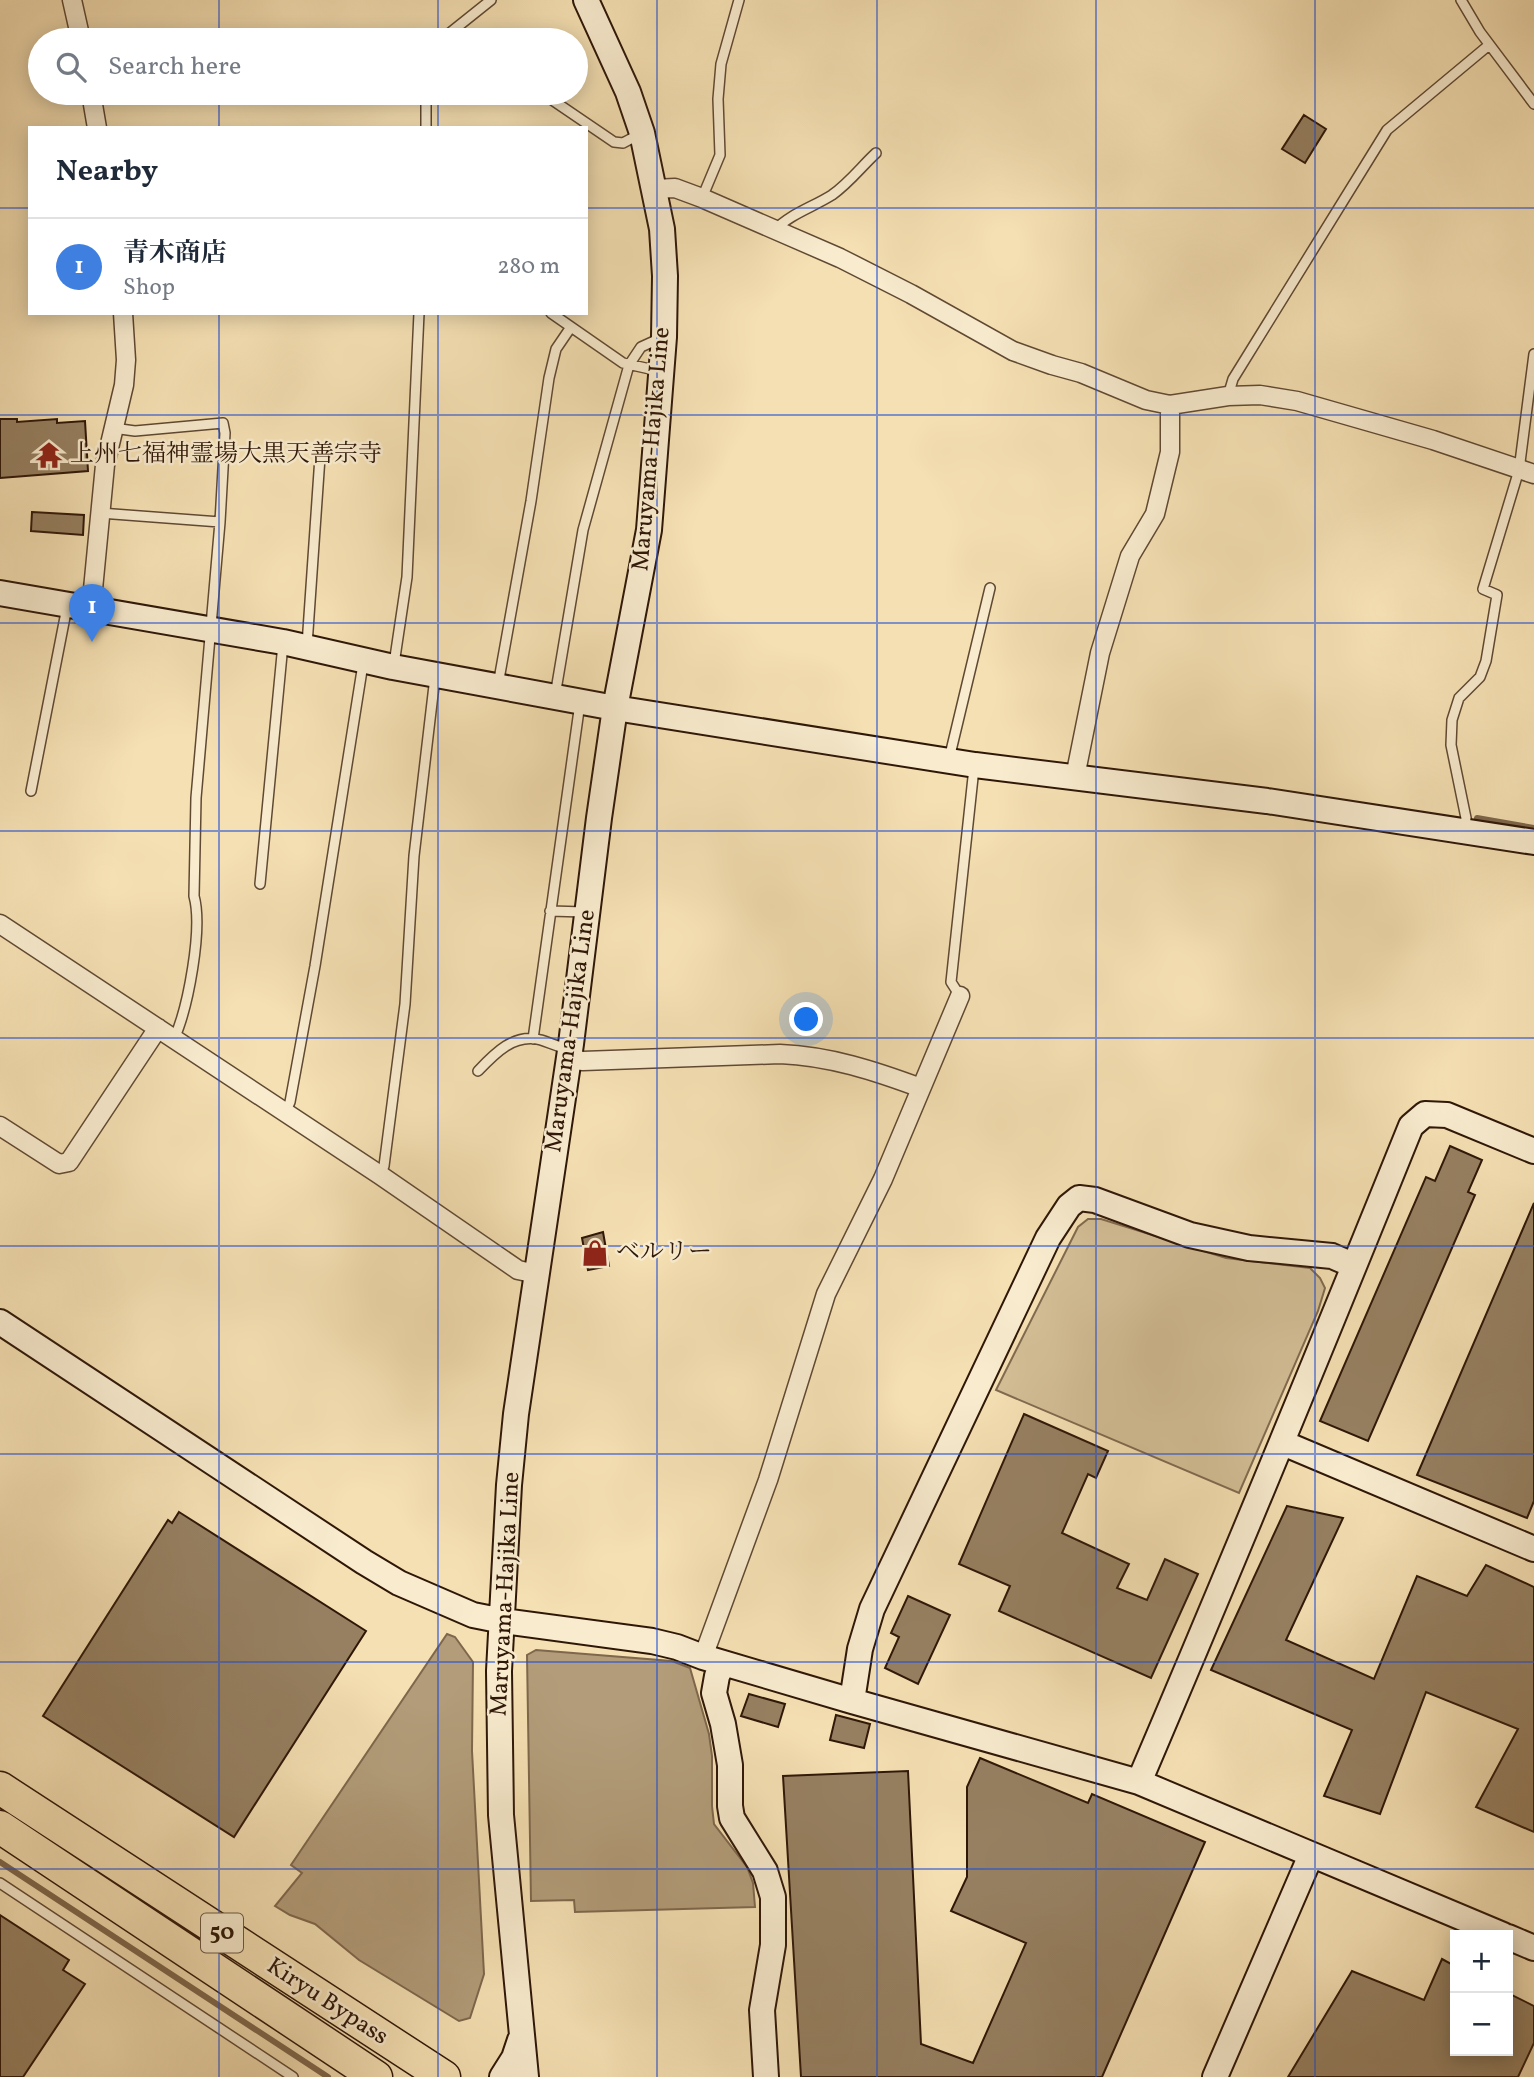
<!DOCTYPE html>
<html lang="en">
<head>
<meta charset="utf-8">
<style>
	body { margin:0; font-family:Vollkorn,"Noto Serif JP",serif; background:#f6f6f7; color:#1f2937 }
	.controls { position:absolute; right:21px; bottom:21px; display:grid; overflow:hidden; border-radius:0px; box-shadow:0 4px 18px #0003 }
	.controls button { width:63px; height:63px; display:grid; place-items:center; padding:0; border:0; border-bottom:2px solid #e0e1e3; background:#fff; color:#1f2937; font:35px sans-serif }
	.you { position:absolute; left:807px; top:1020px; width:24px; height:24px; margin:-18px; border:5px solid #fff; border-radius:50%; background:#1a73e8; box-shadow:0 0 0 10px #1a73e833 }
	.badge { display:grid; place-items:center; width:46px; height:46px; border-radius:50%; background:#8f2418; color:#fff; font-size:23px; font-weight:700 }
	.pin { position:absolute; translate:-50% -58px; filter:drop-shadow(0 2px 4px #0008) }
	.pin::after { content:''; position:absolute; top:37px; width:24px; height:21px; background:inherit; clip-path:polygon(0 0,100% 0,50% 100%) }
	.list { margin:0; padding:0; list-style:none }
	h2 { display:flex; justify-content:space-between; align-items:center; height:91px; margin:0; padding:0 28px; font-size:30px }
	h2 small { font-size:23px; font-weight:400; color:#747a83 }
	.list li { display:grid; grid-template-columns:46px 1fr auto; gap:21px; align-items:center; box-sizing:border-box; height:98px; padding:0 28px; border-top:2px solid #e0e1e3 }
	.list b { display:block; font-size:26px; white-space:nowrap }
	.list p { margin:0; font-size:23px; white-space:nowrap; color:#747a83 }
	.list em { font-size:23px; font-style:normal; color:#747a83 }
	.icon { flex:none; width:38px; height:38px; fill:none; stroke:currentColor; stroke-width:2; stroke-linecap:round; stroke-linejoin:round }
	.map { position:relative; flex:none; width:1534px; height:2077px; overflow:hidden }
	.search { position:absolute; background:#fff; box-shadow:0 4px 18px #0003; left:28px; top:28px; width:560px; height:77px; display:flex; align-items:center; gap:18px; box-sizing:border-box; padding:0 24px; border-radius:38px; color:#747a83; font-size:26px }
	.panel { position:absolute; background:#fff; box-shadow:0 4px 18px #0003; left:28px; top:126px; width:560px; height:189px; border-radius:0px }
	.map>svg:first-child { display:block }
	.green { fill:#d3be96; stroke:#816a4f; stroke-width:2 }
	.water { fill:#b29c79; stroke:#7e674c; stroke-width:2 }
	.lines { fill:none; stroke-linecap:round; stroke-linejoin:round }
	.stream { stroke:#7e674c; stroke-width:6 }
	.building { fill:#968061; stroke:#2f1708; stroke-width:2 }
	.lane-casing { stroke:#604933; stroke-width:12 }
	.street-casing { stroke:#604933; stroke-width:21 }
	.secondary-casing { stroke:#2f1708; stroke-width:28 }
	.highway-casing { stroke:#2f1708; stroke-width:35 }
	.lane { stroke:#f8ebce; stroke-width:9 }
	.street { stroke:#f8ebce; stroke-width:18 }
	.secondary { stroke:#f8ebce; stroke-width:24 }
	.highway { stroke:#f5e0b3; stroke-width:32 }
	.grid { fill:none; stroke:#1d4ed8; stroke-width:2; stroke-opacity:0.55 }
	.labels { text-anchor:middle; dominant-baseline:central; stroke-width:5; stroke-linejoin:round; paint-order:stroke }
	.shield { fill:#f8ebce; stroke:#6b5743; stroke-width:2 }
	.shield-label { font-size:23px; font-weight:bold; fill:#2f1708 }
	.street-label { font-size:24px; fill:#2f1708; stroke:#f8ebce }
	.poi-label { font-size:24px; fill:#2f1708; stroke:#f8ebce; text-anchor:start }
</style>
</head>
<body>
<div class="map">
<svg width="1534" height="2077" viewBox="0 0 1534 2077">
	<rect width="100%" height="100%" fill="#f5e0b3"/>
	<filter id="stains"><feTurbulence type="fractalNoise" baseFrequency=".00286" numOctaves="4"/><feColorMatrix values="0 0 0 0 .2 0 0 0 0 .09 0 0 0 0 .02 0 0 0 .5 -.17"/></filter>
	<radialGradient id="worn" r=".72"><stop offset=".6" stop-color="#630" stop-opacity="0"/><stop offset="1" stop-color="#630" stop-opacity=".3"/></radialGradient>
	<path class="green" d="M 1088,1219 L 1101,1219 L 1226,1258 L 1310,1268 L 1320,1278 L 1325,1288 L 1318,1311 L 1239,1493 L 996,1390 L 1078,1227 Z"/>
	<path class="water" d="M 447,1634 L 455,1637 L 473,1662 L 472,1751 L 484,1974 L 470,2018 L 459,2021 L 359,1960 L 315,1924 L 290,1915 L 275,1906 L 302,1873 L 291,1865 Z
		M 536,1650 L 672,1661 L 690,1668 L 709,1734 L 712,1756 L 712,1806 L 714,1824 L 747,1867 L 753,1883 L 755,1907 L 575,1912 L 574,1900 L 531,1901 L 527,1655 Z"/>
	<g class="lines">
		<path class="stream" d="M 1477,818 L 1534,828
			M 0,1862 L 328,2077"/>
	</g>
	<path class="building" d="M 1304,115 L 1326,129 L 1305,163 L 1282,149 Z
		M 0,419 L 17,419 L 17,422 L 57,419 L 57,423 L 85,421 L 88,471 L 0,478 Z
		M 32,512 L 84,515 L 83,535 L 31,531 Z
		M 1450,1146 L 1482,1160 L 1468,1192 L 1475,1195 L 1368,1441 L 1320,1421 L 1426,1177 L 1435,1181 Z
		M 1534,1203 L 1534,1501 L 1527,1518 L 1417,1475 Z
		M 603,1232 L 609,1266 L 588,1270 L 582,1238 Z
		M 1024,1414 L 1108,1451 L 1096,1478 L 1088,1474 L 1062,1533 L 1129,1564 L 1117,1588 L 1147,1600 L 1165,1559 L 1198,1574 L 1151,1678 L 999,1611 L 1010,1586 L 959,1564 Z
		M 1287,1506 L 1343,1518 L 1286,1640 L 1374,1679 L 1417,1576 L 1467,1596 L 1486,1565 L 1534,1587 L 1534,1832 L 1476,1807 L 1518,1729 L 1426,1692 L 1380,1814 L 1324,1796 L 1352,1730 L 1211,1670 Z
		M 179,1512 L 366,1631 L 234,1837 L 43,1716 L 168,1520 L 172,1523 Z
		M 908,1596 L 950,1615 L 918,1684 L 885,1668 L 899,1637 L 891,1633 Z
		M 749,1694 L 785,1704 L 778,1727 L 741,1716 Z
		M 836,1715 L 870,1724 L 864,1748 L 830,1740 Z
		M 980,1758 L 1088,1803 L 1092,1794 L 1205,1842 L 1102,2077 L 801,2077 L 783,1776 L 908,1771 L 921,2044 L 973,2063 L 1026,1943 L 951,1911 L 967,1877 L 967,1787 Z
		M 0,1915 L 69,1960 L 63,1970 L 85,1984 L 23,2077 L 0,2077 Z
		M 1442,1959 L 1455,1966 L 1455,2051 L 1508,2051 L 1508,1993 L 1534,2006 L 1534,2043 L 1518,2077 L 1288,2077 L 1352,1971 L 1424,2000 Z"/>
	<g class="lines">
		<defs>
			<path id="lane" d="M 1461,0 L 1480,32 L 1534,104
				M 441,40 L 491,0
				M 542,93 L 614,142 L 623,143 L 638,135
				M 426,128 L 426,93
				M 702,198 L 720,155 L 718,99 L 721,64 L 739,0
				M 775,230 C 790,214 813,207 832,195 C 849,183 861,167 876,153
				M 551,313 L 623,363 L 659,371
				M 1228,396 L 1233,379 L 1387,130 L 1489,45
				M 113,428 L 135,431 L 223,423 L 225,433 L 220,522 L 196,798 L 194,896 C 203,929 188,1008 174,1039
				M 100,513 L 220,522
				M 307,645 L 320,457
				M 394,664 L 407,577 L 419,313
				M 498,685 L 531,501 L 549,378 L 556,349 L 571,327
				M 555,696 L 583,530 L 629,365 L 641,347 L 663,337
				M 949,759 L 990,588
				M 31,791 L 67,607
				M 1464,829 L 1466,818 L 1451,745 L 1452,720 L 1459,698 L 1480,677 L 1486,661 L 1497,595 L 1483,589 L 1519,470 L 1534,354
				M 260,884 L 283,644
				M 550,911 L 585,912
				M 960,996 L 951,982 L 974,768
				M 533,1039 L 580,703
				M 478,1071 C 495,1053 514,1033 541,1040 C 550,1043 559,1047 568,1049
				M 285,1113 L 290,1102 L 315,966 L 363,664
				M 380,1175 L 384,1166 L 405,1004 L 414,856 L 435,677
				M 0,1883 L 293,2077"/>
			<path id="street" d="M 72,0 L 81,40
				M 91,93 L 97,128
				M 655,189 L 675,188 L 702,198 L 840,258 L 911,294 L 1013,351 L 1052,365 L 1081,373 L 1146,400 L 1170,405 L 1228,396 L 1260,395 L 1297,401 L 1433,440 L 1534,474
				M 91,610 L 105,465 L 124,385 L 126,360 L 123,313
				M 1075,777 L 1100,653 L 1130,556 L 1155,514 L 1170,452 L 1170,405
				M 0,924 L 380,1175 L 518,1270 L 537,1274
				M 568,1059 L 583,1061 L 780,1054 C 830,1056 875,1071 921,1088
				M 0,1126 L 59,1164 L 69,1162 L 158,1028
				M 703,1657 L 768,1480 L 826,1294 L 883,1179 L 960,996"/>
			<path id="secondary" d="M 0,593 L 283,642 L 393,667 L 615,708 L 975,765 L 1267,801 L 1534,842
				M 0,1322 L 364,1562 L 399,1583 L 473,1615 L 503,1621 L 652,1641 L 677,1647 L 703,1657 L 852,1701 L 1139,1782 L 1503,1935
				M 1283,1443 L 1534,1549
				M 723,1663 L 717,1676 L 714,1693 L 723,1724 L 730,1765 L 730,1806 L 732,1818 L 765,1871 L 773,1897 L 773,1945 L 762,2010 L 766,2077
				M 852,1701 L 860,1649 L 872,1609 L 1048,1238 L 1069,1206 L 1079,1198 L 1095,1200 L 1190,1235 L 1249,1248 L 1332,1256 L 1353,1265
				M 1139,1782 C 1232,1564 1322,1346 1411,1126 L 1425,1114 L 1447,1115 L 1534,1151
				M 1508,1937 L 1534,1948
				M 502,2077 L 514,2058 L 520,2040
				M 526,2077 L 501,1815 L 499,1671 L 509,1485 L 516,1414 L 571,1044 L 599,818 L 615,708 L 649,530 L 664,337 L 665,276 L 662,229 L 642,133 L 628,92 L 586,0
				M 1215,2077 L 1311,1855"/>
			<path id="highway" d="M 0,1788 L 444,2077
				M 0,1827 L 376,2077"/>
		</defs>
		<use href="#lane" class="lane-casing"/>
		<use href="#street" class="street-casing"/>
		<use href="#secondary" class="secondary-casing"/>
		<use href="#highway" class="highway-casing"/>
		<use href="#lane" class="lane"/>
		<use href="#street" class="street"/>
		<use href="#secondary" class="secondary"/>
		<use href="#highway" class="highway"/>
	</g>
	<path class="grid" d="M 219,0 L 219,40M 438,0 L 438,40M 657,0 L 657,2077M 877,0 L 877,2077M 1096,0 L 1096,2077M 1315,0 L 1315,2077M 219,93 L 219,128M 438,93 L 438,128M 0,208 L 30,208M 586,208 L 1534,208M 219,313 L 219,2077M 438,313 L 438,2077M 0,415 L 1534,415M 0,623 L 1534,623M 0,831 L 1534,831M 0,1038 L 1534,1038M 0,1246 L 1534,1246M 0,1454 L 1534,1454M 0,1662 L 1534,1662M 0,1869 L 1534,1869"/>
	<defs>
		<symbol id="temple-bare" viewBox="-9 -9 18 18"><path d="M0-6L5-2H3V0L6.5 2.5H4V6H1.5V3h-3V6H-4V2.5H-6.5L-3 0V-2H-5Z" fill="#8f2418" stroke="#f8ebce" stroke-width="2.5" paint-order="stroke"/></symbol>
		<symbol id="shop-bare" viewBox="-9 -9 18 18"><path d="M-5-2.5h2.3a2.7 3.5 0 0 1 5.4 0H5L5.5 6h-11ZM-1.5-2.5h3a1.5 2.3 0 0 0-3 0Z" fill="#8f2418" stroke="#f8ebce" stroke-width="2.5" paint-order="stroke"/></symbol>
	</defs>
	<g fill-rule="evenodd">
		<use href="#temple-bare" x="30" y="436" width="38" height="38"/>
		<use href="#shop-bare" x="576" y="1234" width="38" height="38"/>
	</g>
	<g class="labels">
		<rect class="shield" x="201" y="1913.5" width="42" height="39" rx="5"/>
		<g class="shield-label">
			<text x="222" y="1933">50</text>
		</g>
		<g class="street-label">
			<text transform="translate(652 449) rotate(-85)">Maruyama-Hajika Line</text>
			<text transform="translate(571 1031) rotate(-82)">Maruyama-Hajika Line</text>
			<text transform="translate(506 1594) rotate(-87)">Maruyama-Hajika Line</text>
			<text transform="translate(327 2002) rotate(33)">Kiryu Bypass</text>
		</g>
		<g class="poi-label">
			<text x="70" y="455">上州七福神霊場大黒天善宗寺</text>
			<text x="616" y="1253">ベルリー</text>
		</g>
	</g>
	<rect width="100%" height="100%" filter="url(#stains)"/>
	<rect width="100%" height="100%" fill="url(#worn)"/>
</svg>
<div class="controls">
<button>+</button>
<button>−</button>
</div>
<div class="you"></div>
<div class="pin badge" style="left:92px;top:642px;background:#3f7fe0">1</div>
<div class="search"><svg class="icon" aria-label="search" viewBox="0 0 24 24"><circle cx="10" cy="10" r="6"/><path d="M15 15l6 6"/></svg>Search here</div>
<section class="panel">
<h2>Nearby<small></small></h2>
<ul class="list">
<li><span class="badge" style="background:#3f7fe0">1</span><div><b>青木商店</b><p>Shop</p></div><em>280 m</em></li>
</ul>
</section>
</div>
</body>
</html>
